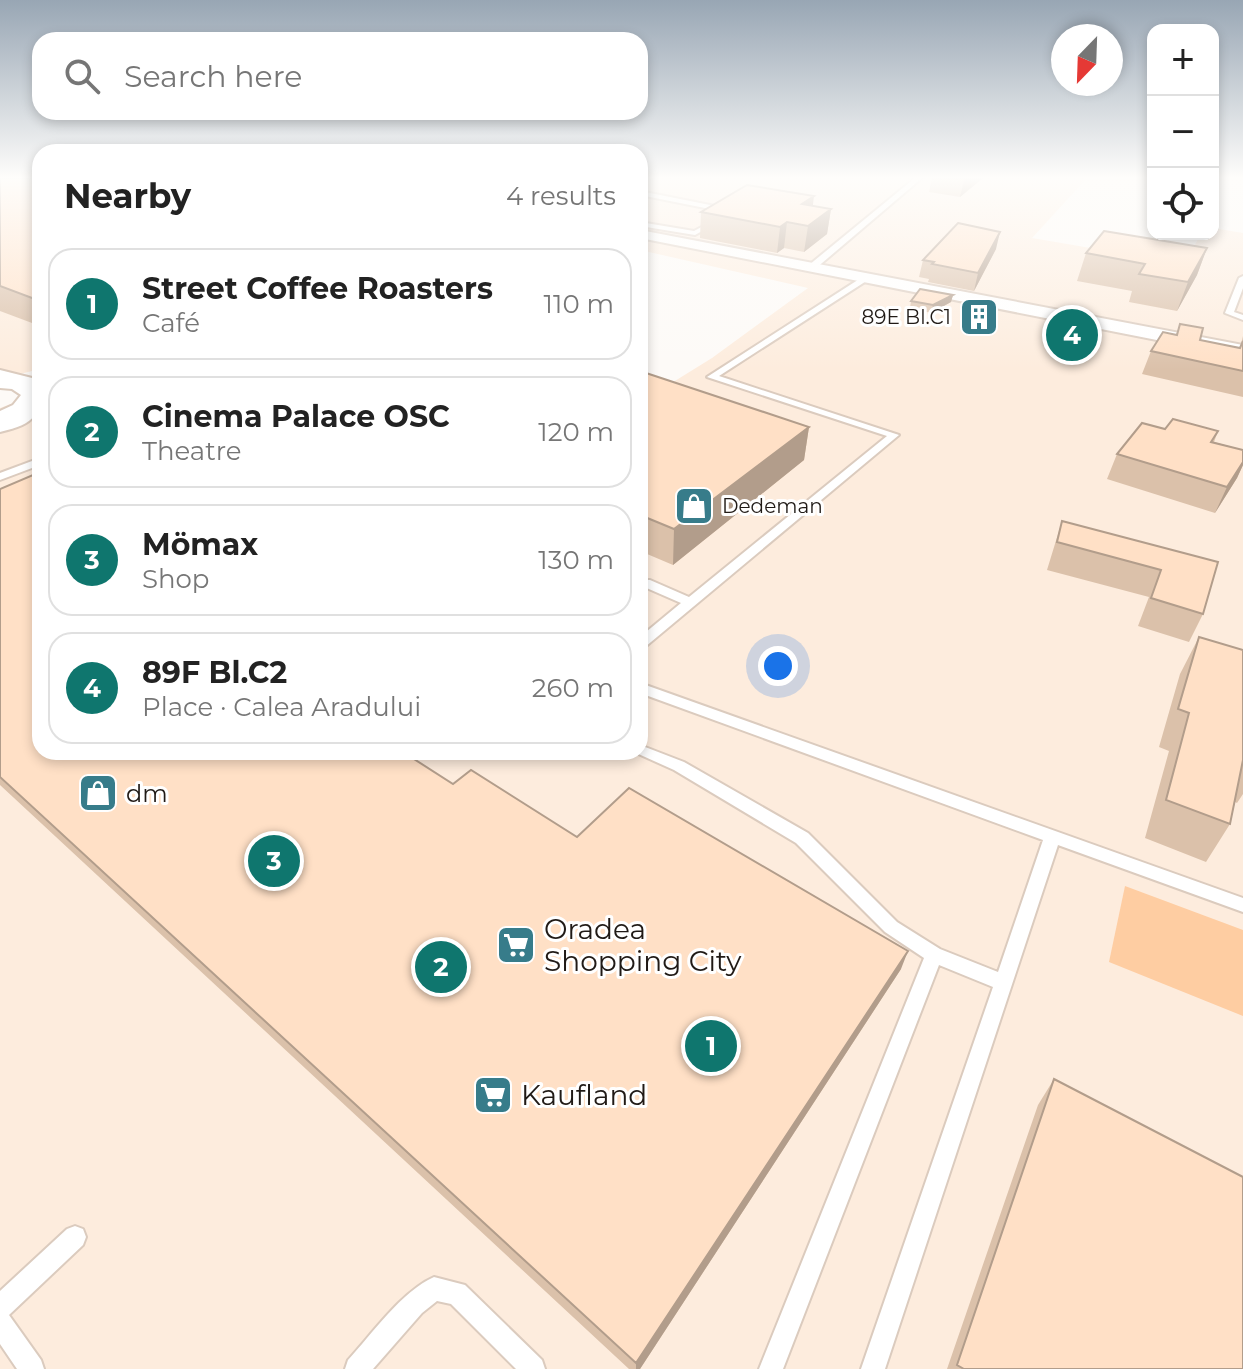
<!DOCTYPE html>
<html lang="en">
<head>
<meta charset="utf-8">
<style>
	body { margin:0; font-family:Montserrat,sans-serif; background:#f6f6f6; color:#222 }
	.controls { position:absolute; right:24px; top:24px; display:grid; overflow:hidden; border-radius:16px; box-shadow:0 4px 12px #0003 }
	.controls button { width:72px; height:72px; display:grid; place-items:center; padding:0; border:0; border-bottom:2px solid #e0e0e0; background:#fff; color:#222; font:40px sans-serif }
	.compass { position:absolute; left:1051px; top:24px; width:72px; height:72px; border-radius:50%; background:#fff; box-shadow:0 4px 12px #0003; rotate:203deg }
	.you { position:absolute; left:778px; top:666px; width:28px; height:28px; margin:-20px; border:6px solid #fff; border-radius:50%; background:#1a73e8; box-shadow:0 0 0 12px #1a73e833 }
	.badge { display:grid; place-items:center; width:52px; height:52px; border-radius:50%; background:#0f766e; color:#fff; font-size:26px; font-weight:700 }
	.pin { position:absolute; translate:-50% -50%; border:4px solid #fff; box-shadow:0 2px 8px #0006 }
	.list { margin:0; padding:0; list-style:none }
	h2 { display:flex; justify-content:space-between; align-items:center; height:104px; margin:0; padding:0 32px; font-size:34px }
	h2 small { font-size:26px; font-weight:400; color:#767676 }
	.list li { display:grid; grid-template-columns:52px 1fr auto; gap:24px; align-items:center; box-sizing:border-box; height:112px; margin:0 16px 16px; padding:0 16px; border:2px solid #e0e0e0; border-radius:24px }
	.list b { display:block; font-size:30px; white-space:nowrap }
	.list p { margin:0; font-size:26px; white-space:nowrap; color:#767676 }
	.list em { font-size:26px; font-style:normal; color:#767676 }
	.icon { flex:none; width:44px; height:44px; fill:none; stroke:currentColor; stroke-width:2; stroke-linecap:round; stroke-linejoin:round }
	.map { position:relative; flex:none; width:1243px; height:1369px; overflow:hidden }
	.search { position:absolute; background:#fff; box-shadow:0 4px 12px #0003; left:32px; top:32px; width:616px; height:88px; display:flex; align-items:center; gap:20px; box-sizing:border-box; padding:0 28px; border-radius:24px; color:#767676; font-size:30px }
	.panel { position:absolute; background:#fff; box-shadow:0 4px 12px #0003; left:32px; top:144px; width:616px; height:616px; border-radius:24px }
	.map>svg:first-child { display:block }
	.built { fill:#fdecdd }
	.green { fill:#fecda2 }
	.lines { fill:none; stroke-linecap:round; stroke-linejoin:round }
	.service-casing { stroke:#dbcbbe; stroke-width:4 }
	.minor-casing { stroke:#dbcbbe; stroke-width:4 }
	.trunk-casing { stroke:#dbcbbe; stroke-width:4 }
	.service { fill:#fff; fill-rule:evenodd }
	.minor { fill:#fff; fill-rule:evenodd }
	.trunk { fill:#fff; fill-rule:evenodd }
	.wall { fill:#dbc1aa }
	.shaded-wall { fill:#b29d8b }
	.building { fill:#ffe0c6; stroke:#b29d8b; stroke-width:2 }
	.labels { text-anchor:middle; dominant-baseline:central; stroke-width:6; stroke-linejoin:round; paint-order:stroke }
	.far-poi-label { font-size:20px; fill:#201a16; stroke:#fff; text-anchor:end }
	.poi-label { font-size:24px; fill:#201a16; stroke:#fff; text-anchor:start }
	.near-poi-label { font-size:28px; fill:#201a16; stroke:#fff; text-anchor:start }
</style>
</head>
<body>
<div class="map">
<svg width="1243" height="1369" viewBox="0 0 1243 1369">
	<rect width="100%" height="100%" fill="#fdfaf7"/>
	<path class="built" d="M 0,178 L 40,178 L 40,369 L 0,379 Z
		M 640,178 L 1087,178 L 1032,238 L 1184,264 L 1201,234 L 1213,234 L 1213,228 L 1243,233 L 1243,1369 L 0,1369 L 0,408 L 40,393 L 40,752 L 640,752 L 640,394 L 649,397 L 712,358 L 808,288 L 640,250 Z"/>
	<path class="green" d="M 1125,886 L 1243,930 L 1243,1016 L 1109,962 Z"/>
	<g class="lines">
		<defs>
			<path id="service" d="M 915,178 L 922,178 L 815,269 L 809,269 L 809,265 Z
				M 640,191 L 730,209 L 733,211 L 730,213 L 640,195 Z
				M 713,221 L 718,222 L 695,235 L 640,226 L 640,222 L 694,231 Z
				M 864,276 L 871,278 L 719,376 L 899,435 L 645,647 L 640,648 L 640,637 L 681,603 L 642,586 L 642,580 L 650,580 L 689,597 L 887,436 L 707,377 Z
				M 1243,276 L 1243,288 L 1234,312 L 1243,315 L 1243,320 L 1225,313 L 1239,278 Z
				M 40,458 L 40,465 L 0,480 L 0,473 Z
				M 640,683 L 1243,898 L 1243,912 L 1058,845 L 885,1369 L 861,1369 L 993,987 L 939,965 L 783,1369 L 759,1369 L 924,958 L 885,932 L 796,843 L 674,770 L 634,752 L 640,752 L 640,745 L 684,762 L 808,833 L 897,922 L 940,949 L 998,972 L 1043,840 L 640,693 Z
				M 75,1226 L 83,1229 L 86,1237 L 83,1245 L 9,1315 L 41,1360 L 44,1369 L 17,1369 L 0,1344 L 0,1291 L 67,1229 Z
				M 434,1277 L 465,1285 L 542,1360 L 545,1369 L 516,1369 L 451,1304 L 437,1301 L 422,1313 L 373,1369 L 345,1369 L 348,1360 C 372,1334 402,1291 434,1277 Z"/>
			<path id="minor" d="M 640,230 L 1243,345 L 1243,357 L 640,238 Z"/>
			<path id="trunk" d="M 0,370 L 40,380 C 40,416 37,423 0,432 L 0,411 L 13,405 L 21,395 L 12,389 L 0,388 Z"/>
		</defs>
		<use href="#service" class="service-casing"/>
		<use href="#minor" class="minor-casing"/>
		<use href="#trunk" class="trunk-casing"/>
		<use href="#service" class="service"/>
		<use href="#minor" class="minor"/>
		<use href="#trunk" class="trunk"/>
	</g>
	<path class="wall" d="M 0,178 L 40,178 L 40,326 L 0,311 Z
		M 932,178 L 983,178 L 960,197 L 929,192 Z
		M 813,206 L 831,209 L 827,234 L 804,252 L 784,248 L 777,253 L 700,238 L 701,212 Z
		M 1207,248 L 1197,275 L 1177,311 L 1129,302 L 1132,291 L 1077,281 L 1086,253 Z
		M 996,249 L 974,291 L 928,282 L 929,279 L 919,277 L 923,260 Z
		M 953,295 L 951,302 L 931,313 L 910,308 L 911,301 Z
		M 1180,324 L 1200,340 L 1240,348 L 1243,336 L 1243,397 L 1142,374 L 1151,351 L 1176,335 Z
		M 640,371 L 809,427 L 804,460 L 673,565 L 640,551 Z
		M 1165,429 L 1218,431 L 1214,442 L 1243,450 L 1243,465 L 1237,478 L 1215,513 L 1107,479 L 1117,454 Z
		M 0,489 L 40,752 L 453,784 L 577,837 L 901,969 L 640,1369 L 629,1369 L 0,785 Z
		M 1062,521 L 1218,562 L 1203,614 L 1189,642 L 1138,626 L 1149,597 L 1047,570 Z
		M 1199,637 L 1243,650 L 1243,794 L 1237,803 L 1235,802 L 1230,824 L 1206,862 L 1145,838 L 1169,751 L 1159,747 L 1180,674 Z
		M 1054,1079 L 1243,1369 L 947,1369 L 1038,1105 Z"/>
	<path class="shaded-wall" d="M 966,178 L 983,178 L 960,197 L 964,180 Z
		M 814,196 L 811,221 L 802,204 Z
		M 831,209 L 827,234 L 804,252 L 808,226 Z
		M 787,222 L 784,248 L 777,253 L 780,227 Z
		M 1000,232 L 996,249 L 974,291 L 978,273 Z
		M 1207,248 L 1197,275 L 1177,311 L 1188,282 Z
		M 953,295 L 951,302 L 931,313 L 933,305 Z
		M 809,427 L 804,460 L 673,565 L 674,529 Z
		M 1243,462 L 1243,465 L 1237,478 L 1215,513 L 1227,487 Z
		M 908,951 L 901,969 L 640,1369 L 636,1369 L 636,1363 Z"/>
	<path class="building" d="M 0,178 L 40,178 L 40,301 L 0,286 Z
		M 747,185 L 814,196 L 802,204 L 831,209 L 808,226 L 787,222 L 780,227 L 701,212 Z
		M 958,223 L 1000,232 L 978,273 L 932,264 L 934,262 L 923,260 Z
		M 1104,231 L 1207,248 L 1188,282 L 1139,274 L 1145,264 L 1086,253 Z
		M 920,289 L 953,295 L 933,305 L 911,301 Z
		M 1180,324 L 1203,328 L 1200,340 L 1240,348 L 1243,341 L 1243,371 L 1151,351 L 1163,332 L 1177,335 Z
		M 640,371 L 809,427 L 674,529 L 640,515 Z
		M 1173,419 L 1218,431 L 1211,442 L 1243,450 L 1243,462 L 1227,487 L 1117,454 L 1142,423 L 1165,429 Z
		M 40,472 L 40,752 L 403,752 L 453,784 L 471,770 L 577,837 L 629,788 L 908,951 L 636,1363 L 0,777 L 0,489 Z
		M 1062,521 L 1218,562 L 1203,614 L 1151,598 L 1161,570 L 1057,542 Z
		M 1199,637 L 1243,650 L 1243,760 L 1230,824 L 1166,800 L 1189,713 L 1178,709 Z
		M 1054,1079 L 1243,1177 L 1243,1369 L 964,1369 L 957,1365 Z"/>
	<linearGradient id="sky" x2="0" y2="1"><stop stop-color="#98a6b4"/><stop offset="0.48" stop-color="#fefdfb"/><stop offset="1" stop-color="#fefdfb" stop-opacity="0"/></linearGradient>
	<rect width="1243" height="370" fill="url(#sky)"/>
	<defs>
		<symbol id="building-square" viewBox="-11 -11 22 22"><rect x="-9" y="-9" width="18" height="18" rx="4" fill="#377c8a" stroke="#fff"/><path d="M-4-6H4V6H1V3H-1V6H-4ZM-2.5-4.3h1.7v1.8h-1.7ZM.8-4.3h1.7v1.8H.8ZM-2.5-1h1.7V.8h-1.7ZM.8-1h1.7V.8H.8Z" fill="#fff"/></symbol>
		<symbol id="shop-square" viewBox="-11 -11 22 22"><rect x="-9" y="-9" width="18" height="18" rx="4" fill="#377c8a" stroke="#fff"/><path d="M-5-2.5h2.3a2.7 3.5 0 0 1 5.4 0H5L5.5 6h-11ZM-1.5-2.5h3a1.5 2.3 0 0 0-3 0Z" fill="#fff"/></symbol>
		<symbol id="supermarket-square" viewBox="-11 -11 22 22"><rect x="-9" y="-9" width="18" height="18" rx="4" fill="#377c8a" stroke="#fff"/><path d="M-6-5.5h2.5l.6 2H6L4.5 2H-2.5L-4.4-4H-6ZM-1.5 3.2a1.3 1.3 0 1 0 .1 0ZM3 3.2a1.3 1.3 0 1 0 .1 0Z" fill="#fff"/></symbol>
	</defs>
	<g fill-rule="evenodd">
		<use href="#building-square" x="957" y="295" width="44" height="44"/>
		<use href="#shop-square" x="672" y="484" width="44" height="44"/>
		<use href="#shop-square" x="76" y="771" width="44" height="44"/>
		<use href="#supermarket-square" x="494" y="923" width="44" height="44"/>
		<use href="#supermarket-square" x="471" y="1073" width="44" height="44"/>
	</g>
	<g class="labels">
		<g class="far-poi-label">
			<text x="951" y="317">89E Bl.C1</text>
			<text x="722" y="506" text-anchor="start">Dedeman</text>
		</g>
		<g class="poi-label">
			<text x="126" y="793">dm</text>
		</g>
		<g class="near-poi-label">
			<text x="544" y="929">Oradea<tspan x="544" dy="32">Shopping City</tspan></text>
			<text x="521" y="1095">Kaufland</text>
		</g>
	</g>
</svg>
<div class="controls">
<button>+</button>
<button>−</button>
<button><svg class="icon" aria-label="locate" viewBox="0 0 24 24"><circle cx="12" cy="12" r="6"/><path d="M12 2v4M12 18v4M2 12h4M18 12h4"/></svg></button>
</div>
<svg class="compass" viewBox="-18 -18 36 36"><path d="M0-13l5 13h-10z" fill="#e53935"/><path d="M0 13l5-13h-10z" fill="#767676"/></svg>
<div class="you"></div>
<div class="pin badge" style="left:711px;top:1046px">1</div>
<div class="pin badge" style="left:441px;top:967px">2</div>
<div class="pin badge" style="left:274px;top:861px">3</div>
<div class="pin badge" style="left:1072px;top:335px">4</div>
<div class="search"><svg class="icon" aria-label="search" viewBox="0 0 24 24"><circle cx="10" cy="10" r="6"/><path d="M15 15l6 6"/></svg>Search here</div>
<section class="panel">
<h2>Nearby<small>4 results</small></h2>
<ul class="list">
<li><span class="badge">1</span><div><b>Street Coffee Roasters</b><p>Café</p></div><em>110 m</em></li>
<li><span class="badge">2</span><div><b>Cinema Palace OSC</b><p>Theatre</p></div><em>120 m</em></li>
<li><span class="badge">3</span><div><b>Mömax</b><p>Shop</p></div><em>130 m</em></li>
<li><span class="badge">4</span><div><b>89F Bl.C2</b><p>Place · Calea Aradului</p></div><em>260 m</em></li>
</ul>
</section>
</div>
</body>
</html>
